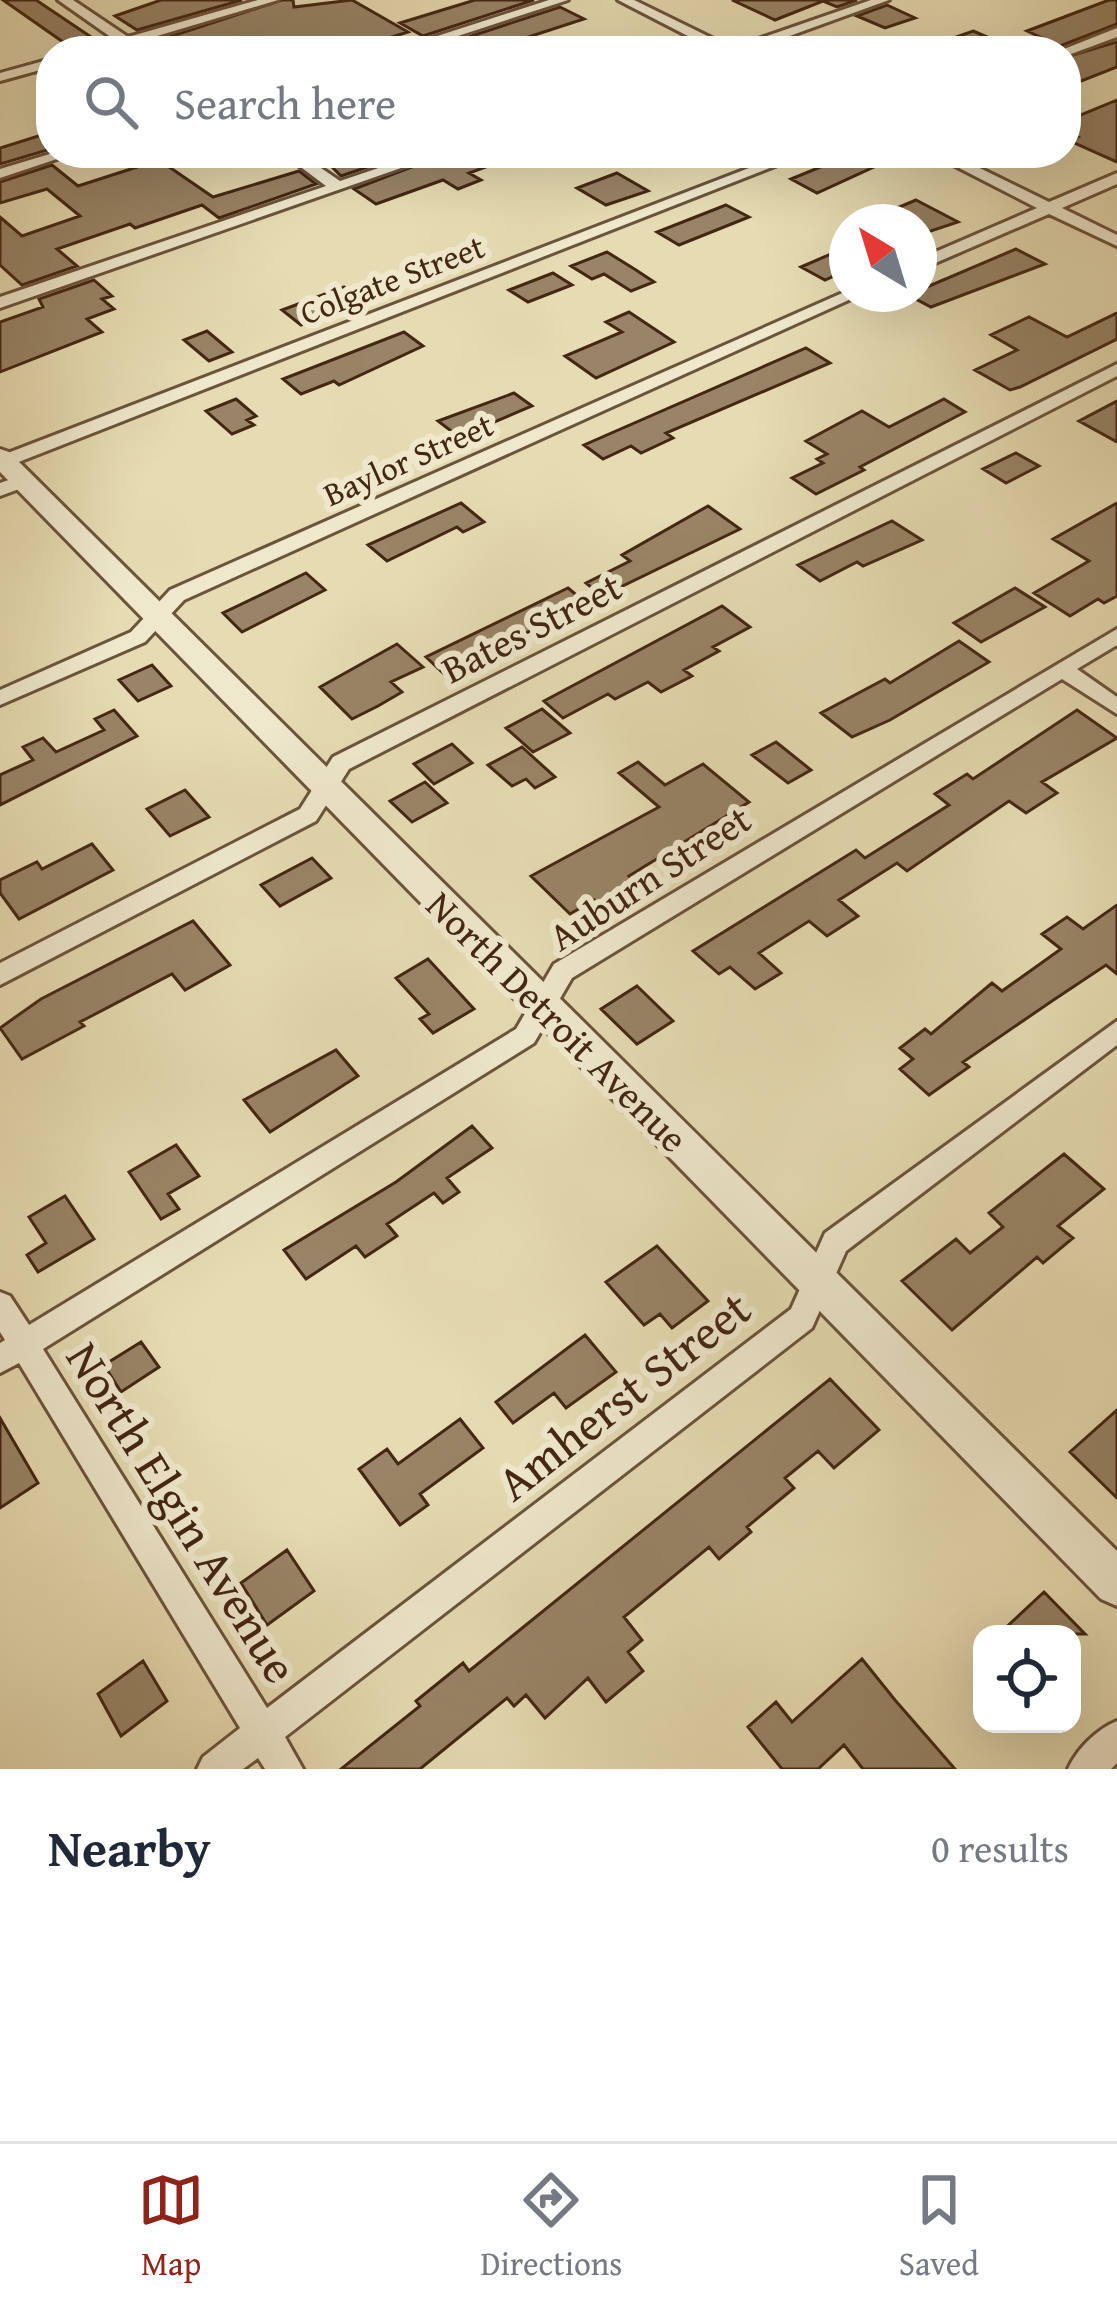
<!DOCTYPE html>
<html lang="en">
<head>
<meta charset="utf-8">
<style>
	body { margin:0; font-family:"Gentium Book Plus",serif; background:#f6f6f7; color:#1f2937 }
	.controls { position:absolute; right:36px; bottom:36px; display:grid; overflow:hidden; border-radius:24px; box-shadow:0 12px 48px #0002 }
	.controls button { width:108px; height:108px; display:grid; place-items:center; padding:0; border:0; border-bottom:3px solid #e0e1e3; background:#fff; color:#1f2937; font:60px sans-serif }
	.compass { position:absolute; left:829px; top:204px; width:108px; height:108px; border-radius:50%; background:#fff; box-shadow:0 12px 48px #0002; rotate:322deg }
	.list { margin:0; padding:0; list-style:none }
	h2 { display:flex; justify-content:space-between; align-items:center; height:156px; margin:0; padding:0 48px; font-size:51px }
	h2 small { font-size:39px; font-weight:400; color:#747a83 }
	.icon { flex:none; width:66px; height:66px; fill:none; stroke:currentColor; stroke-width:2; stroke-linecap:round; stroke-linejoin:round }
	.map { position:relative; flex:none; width:1117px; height:1769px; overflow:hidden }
	.search { position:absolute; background:#fff; box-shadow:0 12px 48px #0002; left:36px; right:36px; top:36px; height:132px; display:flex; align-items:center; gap:30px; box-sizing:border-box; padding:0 42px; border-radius:48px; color:#747a83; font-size:45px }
	.sheet { height:372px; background:#fff }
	nav { display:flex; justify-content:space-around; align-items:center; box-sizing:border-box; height:168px; border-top:3px solid #e0e1e3; background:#fff; font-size:33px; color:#747a83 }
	nav a { display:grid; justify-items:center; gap:6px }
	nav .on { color:#8f2418 }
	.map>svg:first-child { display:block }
	.building { fill:#988466; stroke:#442614; stroke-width:3 }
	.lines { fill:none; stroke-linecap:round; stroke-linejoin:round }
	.minor-casing { stroke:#6c533c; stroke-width:6 }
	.tertiary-casing { stroke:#6c533c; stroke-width:6 }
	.minor { fill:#efe8cd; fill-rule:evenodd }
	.tertiary { fill:#efe8cd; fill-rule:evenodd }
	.labels { text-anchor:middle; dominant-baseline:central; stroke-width:12; stroke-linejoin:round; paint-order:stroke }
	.far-street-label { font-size:33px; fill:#442614; stroke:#efe8cd }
	.street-label { font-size:39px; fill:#442614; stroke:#efe8cd }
	.near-street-label { font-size:48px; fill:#442614; stroke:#efe8cd }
</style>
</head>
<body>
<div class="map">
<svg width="1117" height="1769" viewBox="0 0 1117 1769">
	<rect width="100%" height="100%" fill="#e6dbb2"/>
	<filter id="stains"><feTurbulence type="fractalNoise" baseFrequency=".00167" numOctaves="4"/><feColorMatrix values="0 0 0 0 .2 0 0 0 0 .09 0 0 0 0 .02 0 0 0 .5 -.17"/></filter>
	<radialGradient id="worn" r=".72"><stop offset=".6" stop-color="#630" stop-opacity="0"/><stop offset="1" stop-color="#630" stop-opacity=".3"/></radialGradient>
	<path class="building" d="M 3,0 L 36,0 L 91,37 L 66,44 Z
		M 161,0 L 242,0 L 137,30 L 115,16 Z
		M 282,0 L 293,0 L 294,7 L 352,0 L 408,32 L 346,51 L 289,51 L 270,39 L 242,48 L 234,42 L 206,50 L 199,46 L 169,51 L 154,42 Z
		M 475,0 L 534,0 L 423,36 L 400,23 Z
		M 732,0 L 857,0 L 837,7 L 823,1 L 775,20 Z
		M 1109,0 L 1117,0 L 1117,24 L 1060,46 L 1027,31 Z
		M 887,5 L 915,18 L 885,28 L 857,16 Z
		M 560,7 L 584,19 L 507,44 L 521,51 L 450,51 L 441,46 Z
		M 973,31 L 1020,51 L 968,51 L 945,41 Z
		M 1117,42 L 1117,67 L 1066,87 L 1066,57 Z
		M 1117,100 L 1117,162 L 1070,141 L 1078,137 L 1066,132 L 1066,121 Z
		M 51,132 L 51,149 L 0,164 L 0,148 Z
		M 318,153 L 409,153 L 341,176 Z
		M 448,153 L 516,156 L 469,173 L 481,180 L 458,189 L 443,180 L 376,204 L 354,189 Z
		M 812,153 L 899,153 L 900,155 L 817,193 L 791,179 L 828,164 Z
		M 159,160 L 213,197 L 299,171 L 316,184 L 219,218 L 202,205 L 135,228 L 130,224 L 57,249 L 77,266 L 22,285 L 0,265 L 0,217 L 22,236 L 80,216 L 47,189 L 0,203 L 0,182 L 52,165 L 78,186 Z
		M 617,173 L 648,191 L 606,205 L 577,188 Z
		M 916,200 L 958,222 L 919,235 L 919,222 L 864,222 Z
		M 726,205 L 749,217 L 679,245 L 657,232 Z
		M 847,247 L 847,270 L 825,280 L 801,267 Z
		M 1016,249 L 1045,264 L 931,307 L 908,295 Z
		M 607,252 L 636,270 L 654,282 L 631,291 L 604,274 L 592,279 L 571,266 Z
		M 553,273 L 572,285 L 528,302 L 509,290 Z
		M 94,280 L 112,296 L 102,299 L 114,309 L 87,319 L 102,332 L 0,372 L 0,322 L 43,307 L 39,299 Z
		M 344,287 L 363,301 L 301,325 L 282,310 Z
		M 629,312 L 674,342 L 596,378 L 565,356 L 622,332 L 606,322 Z
		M 1117,313 L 1117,339 L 1020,387 L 1010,390 L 975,370 L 1017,350 L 991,335 L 1029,317 L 1067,337 Z
		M 207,331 L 232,352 L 209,361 L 184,340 Z
		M 404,332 L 423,346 L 339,385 L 334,381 L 301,394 L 283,379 Z
		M 806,348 L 830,363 L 666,433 L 673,438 L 641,453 L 631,446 L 603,459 L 584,445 Z
		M 514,393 L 532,406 L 459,437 L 438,421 Z
		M 236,399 L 256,416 L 247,420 L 254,425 L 232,434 L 206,411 Z
		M 944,399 L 965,412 L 860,467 L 864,470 L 816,494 L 792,478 L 823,463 L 817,459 L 827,454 L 806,441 L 862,411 L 889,427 Z
		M 1117,401 L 1117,442 L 1079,421 Z
		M 1016,453 L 1039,466 L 1006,483 L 983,469 Z
		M 461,503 L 484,522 L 463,532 L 457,527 L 387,561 L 368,545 Z
		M 1117,503 L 1117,596 L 1104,603 L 1098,599 L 1070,616 L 1034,593 L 1089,561 L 1053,539 Z
		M 708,506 L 740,529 L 602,596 L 586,583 L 630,561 L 622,555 Z
		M 892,521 L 922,540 L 863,566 L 857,562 L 820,581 L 798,565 Z
		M 306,573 L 325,590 L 242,632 L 223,613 Z
		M 568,588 L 586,603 L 444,674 L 426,657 Z
		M 1015,588 L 1045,607 L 981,642 L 954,623 Z
		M 722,606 L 750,627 L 713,647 L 719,651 L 684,670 L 692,676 L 661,692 L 648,682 L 615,699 L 608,694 L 563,718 L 544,701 Z
		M 959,641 L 989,662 L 890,720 L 852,737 L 821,713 L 885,679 L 890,683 Z
		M 397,644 L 423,667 L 391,682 L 402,692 L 378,706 L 352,719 L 320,687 Z
		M 152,665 L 171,686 L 138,701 L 119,680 Z
		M 542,709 L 570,733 L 533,752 L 506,728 Z
		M 114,710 L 137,736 L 0,805 L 0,775 L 33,760 L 23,747 L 43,738 L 56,752 L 104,730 L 95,719 Z
		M 1077,710 L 1117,738 L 1042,782 L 1057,793 L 1026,813 L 1009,801 L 907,871 L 897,863 L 839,900 L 858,916 L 827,936 L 809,921 L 759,953 L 781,973 L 755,989 L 730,967 L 719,974 L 693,951 L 856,850 L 865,858 L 949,805 L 935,794 L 967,774 L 973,779 Z
		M 776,742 L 811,770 L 788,783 L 752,755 Z
		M 452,744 L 472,763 L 434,784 L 414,764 Z
		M 522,747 L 555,777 L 535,788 L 526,779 L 512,786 L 488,765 Z
		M 638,762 L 665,785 L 703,764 L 749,802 L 629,876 L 636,883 L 599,905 L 594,900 L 570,914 L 531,876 L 659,807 L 619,773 Z
		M 425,782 L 447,803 L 412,822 L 390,801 Z
		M 185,790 L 209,817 L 170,836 L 147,809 Z
		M 92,844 L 113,870 L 19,919 L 0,893 L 0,880 L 37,862 L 42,869 Z
		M 312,858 L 331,878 L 280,906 L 261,885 Z
		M 1117,905 L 1117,974 L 1106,965 L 1052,1001 L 963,1062 L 969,1067 L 929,1095 L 900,1069 L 913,1059 L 900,1048 L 925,1029 L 931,1034 L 992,983 L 1002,991 L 1061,949 L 1042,934 L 1067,917 L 1083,929 Z
		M 193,921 L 230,965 L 185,990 L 172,974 L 80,1022 L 84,1026 L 22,1059 L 0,1028 L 41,999 Z
		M 428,959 L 474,1009 L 433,1033 L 420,1019 L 429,1014 L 396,978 Z
		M 637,986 L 673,1021 L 637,1044 L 601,1009 Z
		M 336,1050 L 358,1076 L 270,1132 L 244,1100 Z
		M 472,1126 L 492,1148 L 447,1178 L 459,1192 L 443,1203 L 434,1193 L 387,1224 L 397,1236 L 365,1257 L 356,1246 L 306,1279 L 284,1250 L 396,1182 Z
		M 176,1145 L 199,1176 L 168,1194 L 179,1209 L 161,1219 L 129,1172 Z
		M 1064,1154 L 1104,1189 L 1058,1226 L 1073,1238 L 1043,1263 L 1037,1257 L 952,1330 L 902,1281 L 956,1239 L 970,1253 L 1003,1227 L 989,1213 Z
		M 65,1196 L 94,1239 L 38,1272 L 27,1255 L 46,1243 L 29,1217 Z
		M 657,1246 L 708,1301 L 672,1328 L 660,1314 L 644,1325 L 606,1282 Z
		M 585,1335 L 616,1372 L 566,1408 L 554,1393 L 513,1423 L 496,1402 Z
		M 141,1342 L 159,1367 L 121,1392 L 104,1365 Z
		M 830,1379 L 879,1430 L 834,1468 L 818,1451 L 785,1478 L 794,1488 L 747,1527 L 751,1532 L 719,1559 L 709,1547 L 624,1617 L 642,1640 L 628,1652 L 643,1671 L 606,1702 L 588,1678 L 545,1718 L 526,1695 L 514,1706 L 507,1698 L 420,1769 L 341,1769 L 420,1706 L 416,1701 L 463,1663 L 469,1671 Z
		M 1117,1410 L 1117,1498 L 1070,1452 Z
		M 0,1418 L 38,1483 L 0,1508 Z
		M 460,1419 L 483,1448 L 420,1494 L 428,1505 L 400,1525 L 359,1469 L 387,1449 L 398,1464 Z
		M 287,1550 L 314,1591 L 267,1625 L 241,1583 Z
		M 1044,1592 L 1085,1634 L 999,1634 Z
		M 862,1659 L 895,1700 L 955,1769 L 863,1769 L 844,1745 L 818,1769 L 782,1769 L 748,1727 L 776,1702 L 792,1722 Z
		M 143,1661 L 167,1701 L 121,1736 L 98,1694 Z"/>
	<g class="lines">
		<defs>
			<path id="minor" d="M 58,0 L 73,0 L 128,37 L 258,0 L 278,0 L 137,42 L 138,49 L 124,46 L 85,51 L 115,40 Z
				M 549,0 L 568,0 L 412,51 L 391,51 Z
				M 618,0 L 634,0 L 732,48 L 871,0 L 889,0 L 748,51 L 717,51 Z
				M 1117,28 L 1117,37 L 1071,54 L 1059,51 Z
				M 51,59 L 51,67 L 0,81 L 0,73 Z
				M 53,153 L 75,153 L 0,178 L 0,169 Z
				M 282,153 L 299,153 L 340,181 L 423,153 L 444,153 L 0,308 L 0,297 L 326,186 Z
				M 788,153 L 808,153 L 11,465 L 0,466 L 0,456 Z
				M 930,153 L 949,153 L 1049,202 L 1117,173 L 1117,184 L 1062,208 L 1117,235 L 1117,246 L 1049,214 L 919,270 L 919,259 L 1037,208 Z
				M 847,291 L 862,294 L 184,600 L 145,642 L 0,705 L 0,690 L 131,632 L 170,590 Z
				M 1117,364 L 1117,376 L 349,769 L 316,821 L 0,985 L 0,963 L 300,809 L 333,757 Z
				M 23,475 L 32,481 L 30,485 L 0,496 L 0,483 Z
				M 1117,629 L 1117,645 L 1077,669 L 1117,697 L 1117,714 L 1062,679 L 572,978 L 534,1043 L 43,1349 L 267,1708 L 791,1309 L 825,1233 L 1117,1021 L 1117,1045 L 846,1251 L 812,1328 L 285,1737 L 303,1769 L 265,1769 L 258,1758 L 243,1769 L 197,1769 L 203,1757 L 240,1728 L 19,1363 L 0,1373 L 0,1343 L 5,1340 L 0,1332 L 0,1292 L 10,1296 L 29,1325 L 516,1029 L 554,964 Z
				M 1117,1721 L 1117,1763 L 1111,1769 L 1068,1769 C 1077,1749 1097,1729 1117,1721 Z"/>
			<path id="tertiary" d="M 0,449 L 9,452 L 1117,1551 L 1117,1606 L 1101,1599 L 0,472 Z"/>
		</defs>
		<use href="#minor" class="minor-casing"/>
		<use href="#tertiary" class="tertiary-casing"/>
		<use href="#minor" class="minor"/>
		<use href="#tertiary" class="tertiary"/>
	</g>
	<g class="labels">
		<g class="far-street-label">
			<text transform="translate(392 279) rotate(-21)">Colgate Street</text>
			<text transform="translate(408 459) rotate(-24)">Baylor Street</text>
		</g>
		<g class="street-label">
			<text transform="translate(531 627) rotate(-27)">Bates Street</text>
			<text transform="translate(649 877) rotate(-33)">Auburn Street</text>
			<text transform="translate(558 1021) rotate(45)">North Detroit Avenue</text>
		</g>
		<g class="near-street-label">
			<text transform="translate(623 1395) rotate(-38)">Amherst Street</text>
			<text transform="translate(183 1512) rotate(58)">North Elgin Avenue</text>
		</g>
	</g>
	<rect width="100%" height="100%" filter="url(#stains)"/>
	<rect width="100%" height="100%" fill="url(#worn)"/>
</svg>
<div class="controls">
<button><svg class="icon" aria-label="locate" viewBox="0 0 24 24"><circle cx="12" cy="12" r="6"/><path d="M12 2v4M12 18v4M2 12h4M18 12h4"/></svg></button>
</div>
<svg class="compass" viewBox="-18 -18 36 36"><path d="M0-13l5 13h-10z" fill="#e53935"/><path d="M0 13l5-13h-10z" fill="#747a83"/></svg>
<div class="search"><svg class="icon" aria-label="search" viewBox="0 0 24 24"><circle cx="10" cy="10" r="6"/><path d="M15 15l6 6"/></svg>Search here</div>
</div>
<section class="sheet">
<h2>Nearby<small>0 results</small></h2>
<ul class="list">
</ul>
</section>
<nav>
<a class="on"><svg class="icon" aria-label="map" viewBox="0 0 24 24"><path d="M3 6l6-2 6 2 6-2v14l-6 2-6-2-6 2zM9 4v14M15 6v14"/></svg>Map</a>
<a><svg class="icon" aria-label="directions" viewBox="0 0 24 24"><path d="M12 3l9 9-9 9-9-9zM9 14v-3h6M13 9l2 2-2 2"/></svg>Directions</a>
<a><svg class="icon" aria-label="saved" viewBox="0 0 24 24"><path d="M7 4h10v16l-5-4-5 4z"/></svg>Saved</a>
</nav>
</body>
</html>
